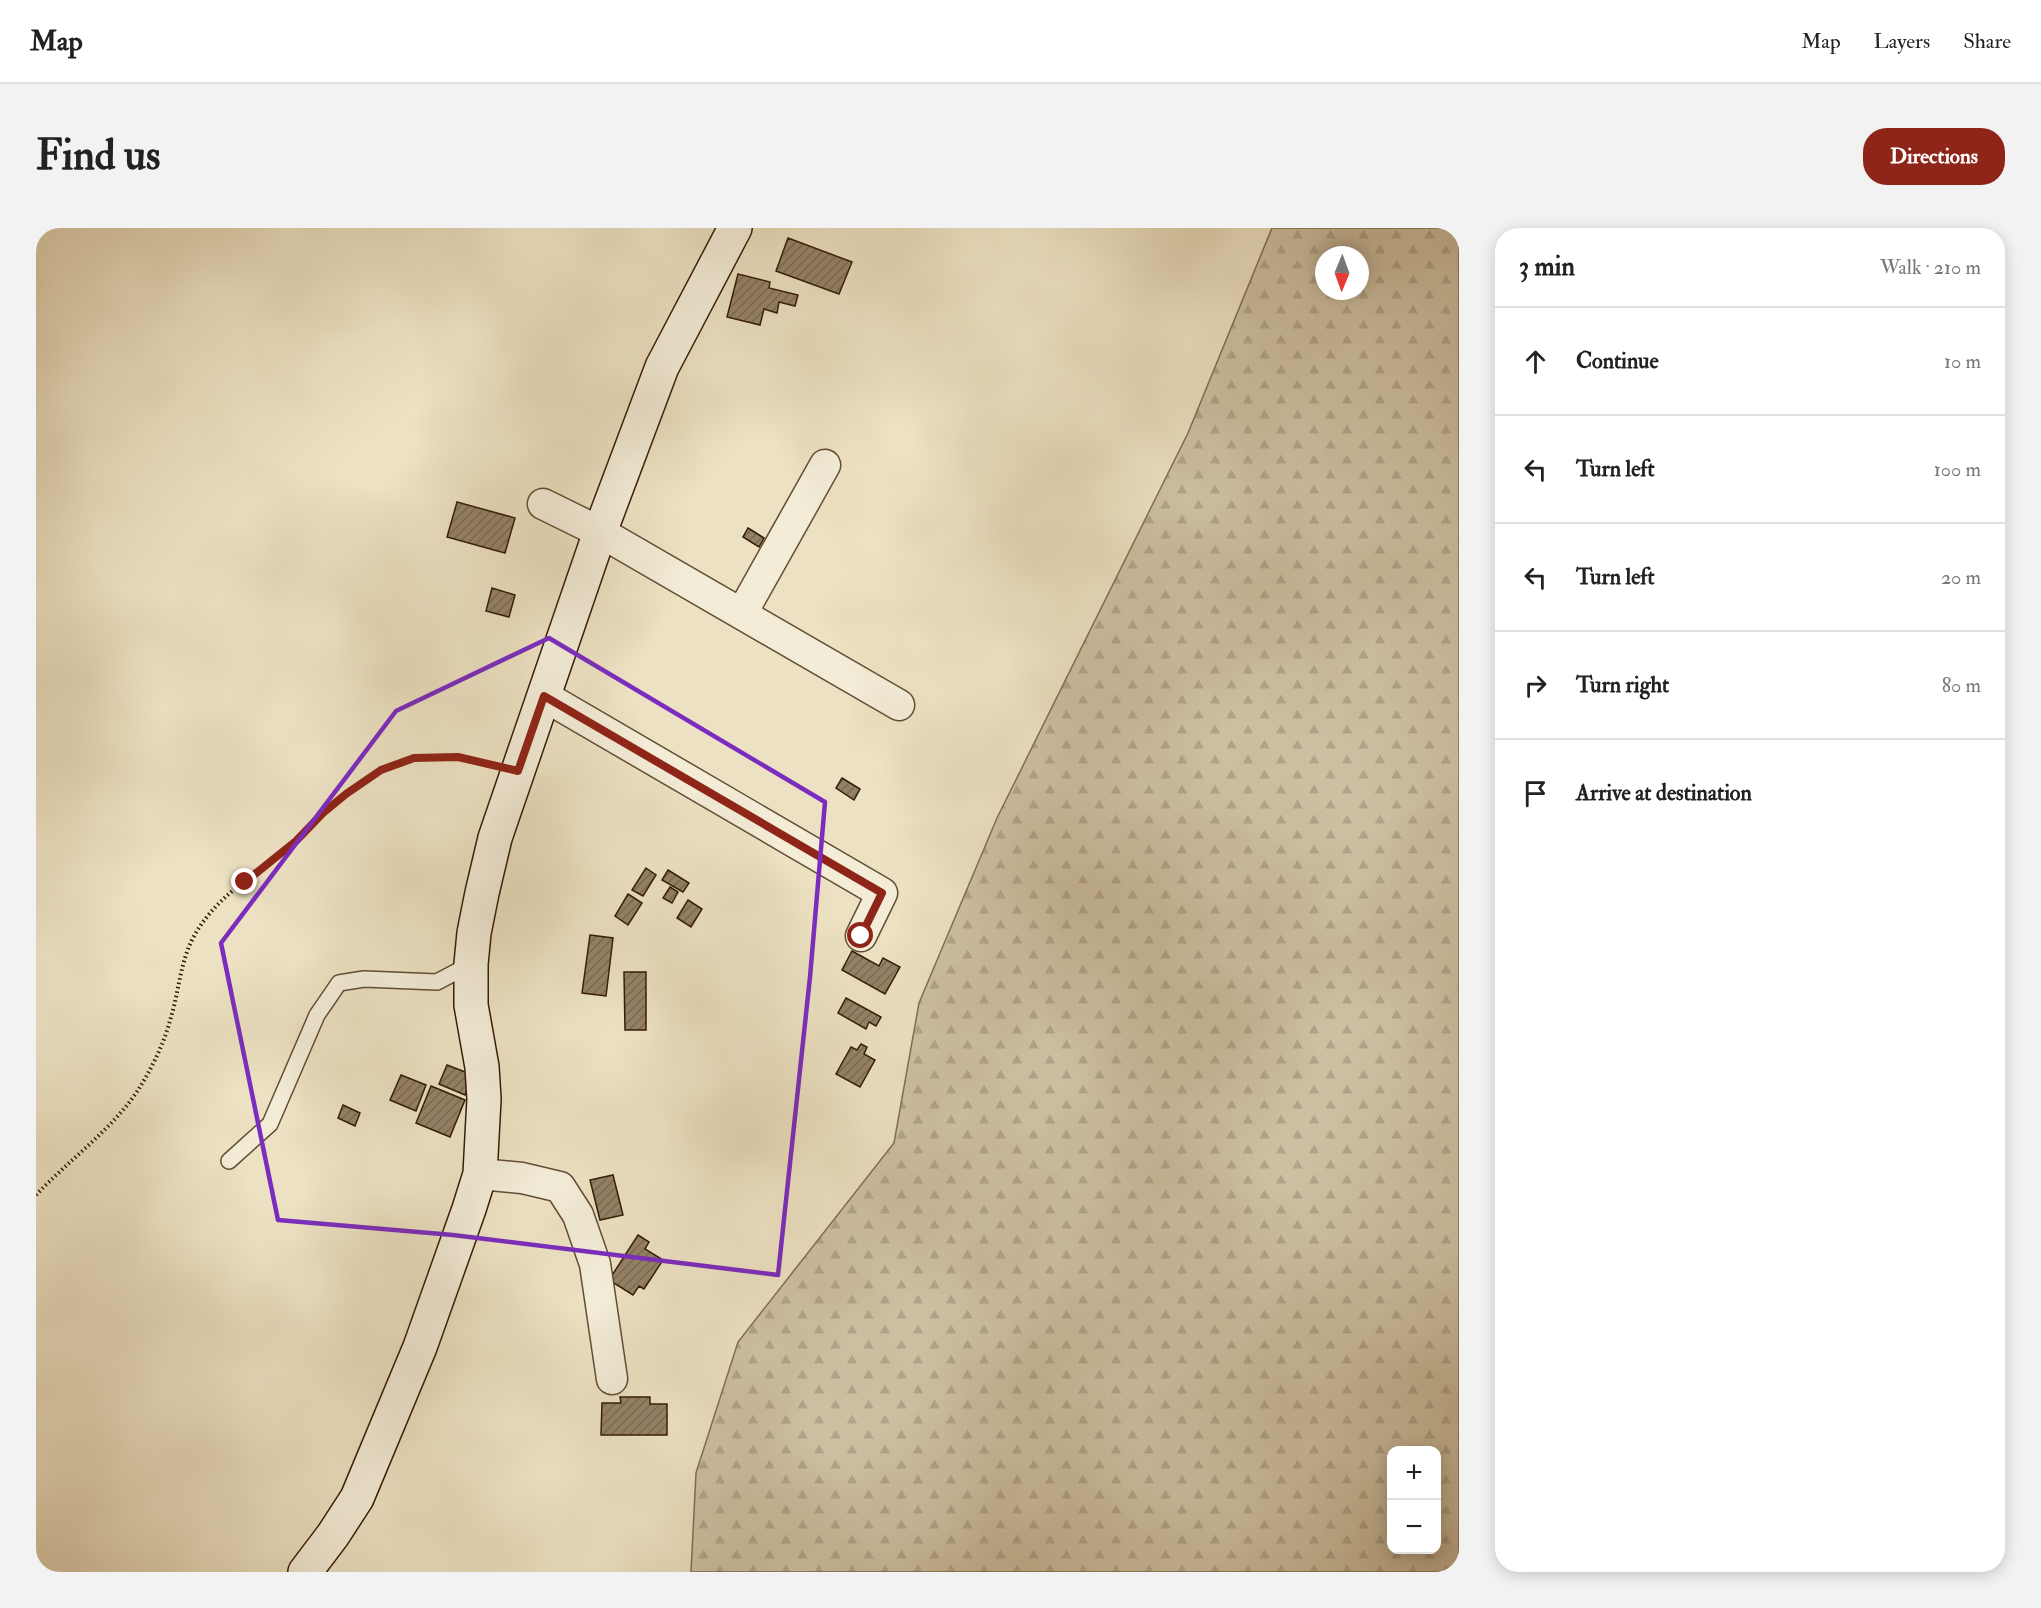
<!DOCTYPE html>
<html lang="en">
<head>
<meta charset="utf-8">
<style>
	body { margin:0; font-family:"IM FELL Double Pica",serif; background:#f2f2f2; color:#222 }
	.controls { position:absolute; right:18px; bottom:18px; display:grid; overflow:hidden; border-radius:12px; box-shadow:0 3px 15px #0003 }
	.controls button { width:54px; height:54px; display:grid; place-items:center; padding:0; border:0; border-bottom:2px solid #e0e0e0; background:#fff; color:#222; font:30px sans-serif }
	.compass { position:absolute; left:1279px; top:18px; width:54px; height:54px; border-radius:50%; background:#fff; box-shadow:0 3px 15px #0003; rotate:181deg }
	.stop { position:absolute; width:18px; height:18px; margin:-14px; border:4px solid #8f2418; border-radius:50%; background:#fff }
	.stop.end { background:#8f2418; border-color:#fff; box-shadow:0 2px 6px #0008 }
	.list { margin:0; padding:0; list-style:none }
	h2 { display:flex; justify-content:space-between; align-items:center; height:78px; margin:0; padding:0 24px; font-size:26px }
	h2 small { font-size:20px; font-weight:400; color:#767676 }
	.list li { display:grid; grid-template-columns:39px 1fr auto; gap:18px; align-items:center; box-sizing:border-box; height:108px; padding:0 24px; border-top:2px solid #e0e0e0 }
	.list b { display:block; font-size:22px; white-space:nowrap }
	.list em { font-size:20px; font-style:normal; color:#767676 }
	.icon { flex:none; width:33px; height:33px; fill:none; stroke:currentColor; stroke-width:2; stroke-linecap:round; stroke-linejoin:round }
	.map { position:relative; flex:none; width:1423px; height:1344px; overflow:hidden; border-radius:24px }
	header { display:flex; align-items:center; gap:36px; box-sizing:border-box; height:84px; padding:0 30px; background:#fff; border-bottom:2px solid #e0e0e0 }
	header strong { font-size:28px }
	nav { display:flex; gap:33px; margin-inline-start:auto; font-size:21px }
	.intro { display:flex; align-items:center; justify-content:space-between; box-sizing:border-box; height:144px; padding:0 36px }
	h1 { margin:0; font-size:42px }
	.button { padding:15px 27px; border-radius:24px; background:#8f2418; color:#fff; font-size:21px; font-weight:700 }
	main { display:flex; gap:36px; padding:0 36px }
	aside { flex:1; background:#fff; border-radius:24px; box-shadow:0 3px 15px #0003 }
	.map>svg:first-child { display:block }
	.forest { fill:url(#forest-firs); stroke:#806e53; stroke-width:1.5; fill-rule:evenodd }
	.building { fill:url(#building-hatch); stroke:#341c04; stroke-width:1.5 }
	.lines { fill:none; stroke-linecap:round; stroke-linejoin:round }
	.lane-casing { stroke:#624d34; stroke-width:18 }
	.street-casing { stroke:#624d34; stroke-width:33 }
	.secondary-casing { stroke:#341c04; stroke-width:36 }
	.path { stroke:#341c04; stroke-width:4; stroke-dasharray:1.5 3; stroke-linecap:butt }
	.lane { stroke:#f3ecd7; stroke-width:15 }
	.street { stroke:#f3ecd7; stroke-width:30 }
	.secondary { stroke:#f3ecd7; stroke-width:33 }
	.route { stroke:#8f2418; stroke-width:8 }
	.marked { fill:none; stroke:#7b2cbf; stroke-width:4.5; stroke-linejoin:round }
</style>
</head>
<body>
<header>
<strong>Map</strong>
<nav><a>Map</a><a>Layers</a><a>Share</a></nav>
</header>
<div class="intro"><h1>Find us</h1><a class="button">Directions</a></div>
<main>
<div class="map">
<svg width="1423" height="1344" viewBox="0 0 1423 1344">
	<defs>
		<pattern id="forest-firs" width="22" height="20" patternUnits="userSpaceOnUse" patternTransform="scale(1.5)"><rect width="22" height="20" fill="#cdc0a2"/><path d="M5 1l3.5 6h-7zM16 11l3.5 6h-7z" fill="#b1a48a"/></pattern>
		<pattern id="building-hatch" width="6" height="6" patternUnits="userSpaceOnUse" patternTransform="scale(1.5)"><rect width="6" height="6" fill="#948267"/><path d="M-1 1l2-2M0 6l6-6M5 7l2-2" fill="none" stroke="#7a6a53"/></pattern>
	</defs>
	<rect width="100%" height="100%" fill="#ece1c2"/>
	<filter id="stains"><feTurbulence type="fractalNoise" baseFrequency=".00333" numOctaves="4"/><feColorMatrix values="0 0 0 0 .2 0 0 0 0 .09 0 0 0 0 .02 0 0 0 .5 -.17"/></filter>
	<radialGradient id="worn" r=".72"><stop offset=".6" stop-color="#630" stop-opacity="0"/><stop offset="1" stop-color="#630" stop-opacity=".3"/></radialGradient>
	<path class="forest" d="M 1236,0 L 1423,0 L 1423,1344 L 655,1344 L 660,1245 L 702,1114 L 858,915 L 883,775 L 961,590 L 1152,205 ZM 1288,27 L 1324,27 L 1324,63 L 1288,63 ZM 1356,1222 L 1400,1222 L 1400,1322 L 1356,1322 Z"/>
	<path class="building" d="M 752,10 L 816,34 L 803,66 L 740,43 Z
		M 702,46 L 734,54 L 733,60 L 762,67 L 759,78 L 743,74 L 741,85 L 728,81 L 724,97 L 691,89 Z
		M 421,274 L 479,290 L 469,325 L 411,309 Z
		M 712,300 L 728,310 L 723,319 L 707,309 Z
		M 456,360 L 479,367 L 473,389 L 450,383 Z
		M 806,550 L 824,561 L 818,572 L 800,560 Z
		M 610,640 L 620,647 L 607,668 L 596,662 Z
		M 632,642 L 653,655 L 647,664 L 626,652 Z
		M 634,659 L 642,664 L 636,675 L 627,670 Z
		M 592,666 L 606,675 L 592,697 L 579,688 Z
		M 652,672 L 666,681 L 655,699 L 641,690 Z
		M 554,707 L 577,710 L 570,768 L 546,765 Z
		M 816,723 L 843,738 L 847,730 L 864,739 L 849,766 L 806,742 Z
		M 588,744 L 610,744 L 610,802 L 589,802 Z
		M 810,770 L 845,789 L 840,798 L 833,794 L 830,801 L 802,785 Z
		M 825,816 L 831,819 L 828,826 L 839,832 L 824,859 L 800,846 L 815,819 L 821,822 Z
		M 411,837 L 437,847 L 429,867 L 403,856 Z
		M 365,847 L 390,857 L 380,883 L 354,872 Z
		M 395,858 L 429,872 L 414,909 L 380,895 Z
		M 307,877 L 324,885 L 319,898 L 302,890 Z
		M 577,947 L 587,987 L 564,992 L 554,952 Z
		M 602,1007 L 613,1014 L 609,1021 L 627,1032 L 608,1061 L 603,1058 L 597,1067 L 573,1052 Z
		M 584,1169 L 614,1169 L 614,1176 L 631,1176 L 631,1207 L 565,1207 L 566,1175 L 585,1175 Z"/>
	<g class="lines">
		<defs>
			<path id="lane" d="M 193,933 L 234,896 L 281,787 L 303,755 L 328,751 L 401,754 L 435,736"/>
			<path id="street" d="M 507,276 L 564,304 L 863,477
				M 706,385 L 789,237
				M 508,468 L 846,665 L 825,708
				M 444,946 L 486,950 L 524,959 L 542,987 L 559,1036 L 576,1151"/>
			<path id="secondary" d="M 269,1344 L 297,1307 L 321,1270 L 384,1119 L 433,981 L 444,946 L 448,871 L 446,839 L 435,777 L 435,736 L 438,705 L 446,665 L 459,610 L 564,304 L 626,139 L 699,0"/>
		</defs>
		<use href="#lane" class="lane-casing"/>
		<use href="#street" class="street-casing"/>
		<use href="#secondary" class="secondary-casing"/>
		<path class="path" d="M 0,967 C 32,933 80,898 104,859 C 117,838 129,813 135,789 C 143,763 144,735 157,710 C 179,668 223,644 258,615 C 269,606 277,595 287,586 C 312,562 341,541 375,531 C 397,524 433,532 455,537"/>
		<use href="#lane" class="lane"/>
		<use href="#street" class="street"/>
		<use href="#secondary" class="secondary"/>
	</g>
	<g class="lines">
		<path class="route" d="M 209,654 L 260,613 L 287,585 L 310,566 L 345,542 L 378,530 L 422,529 L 482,543 L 508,468 L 846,665 L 825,708"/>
	</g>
	<path class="marked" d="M 513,410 L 789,574 L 774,749 L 742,1047 L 417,1007 L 242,992 L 185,715 L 360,483 Z"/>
	<rect width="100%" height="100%" filter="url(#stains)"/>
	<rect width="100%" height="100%" fill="url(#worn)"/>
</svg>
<div class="controls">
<button>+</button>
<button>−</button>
</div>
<svg class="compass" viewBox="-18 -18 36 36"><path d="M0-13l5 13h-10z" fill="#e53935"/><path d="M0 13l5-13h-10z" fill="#767676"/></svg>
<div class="stop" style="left:825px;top:708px"></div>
<div class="stop end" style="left:209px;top:654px"></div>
</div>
<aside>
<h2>3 min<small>Walk · 210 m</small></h2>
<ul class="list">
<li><svg class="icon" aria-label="ahead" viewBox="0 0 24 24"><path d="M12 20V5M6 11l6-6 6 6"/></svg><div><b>Continue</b></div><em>10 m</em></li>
<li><svg class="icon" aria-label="left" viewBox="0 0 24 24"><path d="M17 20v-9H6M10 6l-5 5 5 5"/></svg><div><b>Turn left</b></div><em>100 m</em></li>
<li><svg class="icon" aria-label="left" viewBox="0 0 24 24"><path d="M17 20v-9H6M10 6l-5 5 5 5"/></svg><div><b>Turn left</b></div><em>20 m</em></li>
<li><svg class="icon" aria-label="right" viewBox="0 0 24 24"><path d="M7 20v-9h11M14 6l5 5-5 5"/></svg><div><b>Turn right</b></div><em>80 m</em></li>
<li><svg class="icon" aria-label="arrive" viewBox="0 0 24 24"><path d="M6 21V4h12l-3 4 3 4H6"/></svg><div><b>Arrive at destination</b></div></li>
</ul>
</aside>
</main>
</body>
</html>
